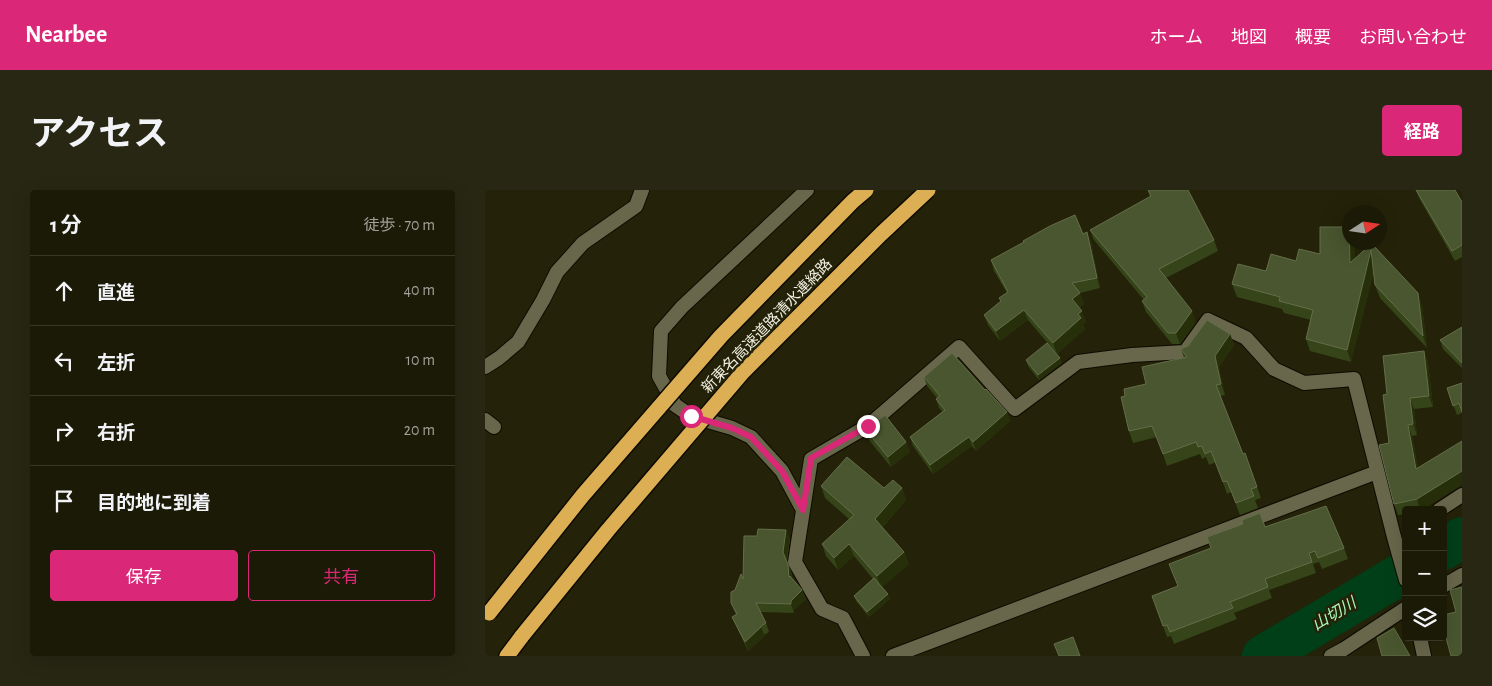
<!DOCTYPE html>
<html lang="ja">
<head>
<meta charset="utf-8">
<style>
	body { margin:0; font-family:"Alegreya Sans","Noto Sans JP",sans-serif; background:#282714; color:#f1f3f6 }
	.controls { position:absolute; right:15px; bottom:15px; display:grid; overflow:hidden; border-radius:5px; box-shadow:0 5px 20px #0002 }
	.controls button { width:45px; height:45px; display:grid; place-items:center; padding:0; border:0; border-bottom:1px solid #393828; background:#1b1a06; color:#f1f3f6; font:25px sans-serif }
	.compass { position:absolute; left:857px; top:15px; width:45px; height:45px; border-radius:50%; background:#1b1a06; box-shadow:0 5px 20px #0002; rotate:78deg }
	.stop { position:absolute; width:15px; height:15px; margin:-11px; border:4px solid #db2777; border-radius:50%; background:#fff }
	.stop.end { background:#db2777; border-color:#fff; box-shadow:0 1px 5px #0008 }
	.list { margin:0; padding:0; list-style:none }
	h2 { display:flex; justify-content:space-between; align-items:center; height:65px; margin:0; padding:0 20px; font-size:21px }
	h2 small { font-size:16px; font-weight:400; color:#a0a19b }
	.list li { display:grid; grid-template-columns:32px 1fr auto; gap:15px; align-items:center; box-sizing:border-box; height:70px; padding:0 20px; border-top:1px solid #393828 }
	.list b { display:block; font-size:19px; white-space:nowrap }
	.list em { font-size:16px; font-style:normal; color:#a0a19b }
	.actions { display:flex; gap:10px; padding:15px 20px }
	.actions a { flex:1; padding:11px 0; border:1px solid #db2777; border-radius:5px; text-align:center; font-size:18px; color:#db2777 }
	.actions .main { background:#db2777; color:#fff }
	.icon { flex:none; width:28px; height:28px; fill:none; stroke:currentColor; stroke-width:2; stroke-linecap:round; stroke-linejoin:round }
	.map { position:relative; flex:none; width:977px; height:466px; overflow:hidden; border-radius:5px }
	header { display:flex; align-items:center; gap:30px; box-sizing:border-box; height:70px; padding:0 25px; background:#db2777; color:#fff }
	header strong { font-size:24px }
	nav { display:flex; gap:28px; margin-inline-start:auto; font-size:18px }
	.intro { display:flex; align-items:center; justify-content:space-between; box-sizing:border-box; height:120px; padding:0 30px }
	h1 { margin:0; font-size:35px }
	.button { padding:12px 22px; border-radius:5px; background:#db2777; color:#fff; font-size:18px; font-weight:700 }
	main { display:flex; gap:30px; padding:0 30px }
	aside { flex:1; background:#1b1a06; border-radius:5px; box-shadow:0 5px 20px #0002 }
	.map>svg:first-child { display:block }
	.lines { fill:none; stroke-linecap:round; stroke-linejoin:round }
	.river { stroke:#013f19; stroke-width:42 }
	.minor-casing { stroke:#0e0b00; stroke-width:16 }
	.motorway-casing { stroke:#0e0b00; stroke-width:18 }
	.minor { stroke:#68664b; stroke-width:14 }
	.motorway { stroke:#ddaf54; stroke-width:15 }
	.motorway-bridge-casing { stroke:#0e0b00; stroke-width:18; stroke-linecap:butt }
	.motorway-bridge { stroke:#ddaf54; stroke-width:15 }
	.wall { fill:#354419 }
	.shaded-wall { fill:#262f09 }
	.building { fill:#49562f; stroke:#646e4a }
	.route { stroke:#db2777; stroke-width:6 }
	.labels { text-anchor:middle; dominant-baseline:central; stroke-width:5; stroke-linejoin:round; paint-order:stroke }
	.street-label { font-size:15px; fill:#f1f0e1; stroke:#242208 }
	.water-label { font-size:16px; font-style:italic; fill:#a9faba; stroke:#242208 }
</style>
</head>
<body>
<header>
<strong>Nearbee</strong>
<nav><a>ホーム</a><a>地図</a><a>概要</a><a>お問い合わせ</a></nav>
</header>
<div class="intro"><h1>アクセス</h1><a class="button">経路</a></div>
<main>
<aside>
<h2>1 分<small>徒歩 · 70 m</small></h2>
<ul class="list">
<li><svg class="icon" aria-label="ahead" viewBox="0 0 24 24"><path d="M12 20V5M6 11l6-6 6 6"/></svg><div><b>直進</b></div><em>40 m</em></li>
<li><svg class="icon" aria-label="left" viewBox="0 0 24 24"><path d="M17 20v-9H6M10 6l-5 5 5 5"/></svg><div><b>左折</b></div><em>10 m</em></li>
<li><svg class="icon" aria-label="right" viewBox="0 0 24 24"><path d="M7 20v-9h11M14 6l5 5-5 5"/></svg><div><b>右折</b></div><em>20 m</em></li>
<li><svg class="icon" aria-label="arrive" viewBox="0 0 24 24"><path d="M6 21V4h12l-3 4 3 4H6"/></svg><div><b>目的地に到着</b></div></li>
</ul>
<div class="actions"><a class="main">保存</a><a>共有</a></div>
</aside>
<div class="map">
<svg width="977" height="466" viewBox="0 0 977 466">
	<rect width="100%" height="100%" fill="#242208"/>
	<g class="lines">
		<path class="river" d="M 958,359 L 977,348
			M 778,466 L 921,381"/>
		<defs>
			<path id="minor" d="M 0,177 L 14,168 L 33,152 L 58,110 L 72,82 L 98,53 L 151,16 L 157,0
				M 0,230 L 9,237
				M 318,320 L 297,281 L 266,247 L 247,238 L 206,226 L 190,215 L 174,186 L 176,141 L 197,117 L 322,0
				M 954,320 L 977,305
				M 958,396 L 977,385
				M 935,447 L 939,466
				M 378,466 L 358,428 L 337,419 L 310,372 L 326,269 L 383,236 L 474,157 L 530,219 L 593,172 L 647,165 L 700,162 L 723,130 L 761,148 L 789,179 L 819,193 L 869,189 L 909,347 L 921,390
				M 408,466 L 892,282
				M 846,466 L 859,459 L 921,418"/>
			<path id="motorway" d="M 22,466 L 37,446"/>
		</defs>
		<use href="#minor" class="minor-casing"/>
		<use href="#motorway" class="motorway-casing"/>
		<use href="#minor" class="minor"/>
		<use href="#motorway" class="motorway"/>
		<defs>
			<path id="motorway-bridge" d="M 4,423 L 98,305 L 236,146 L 368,11 L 381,0
				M 37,446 L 123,340 L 258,182 L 396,44 L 443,0"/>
		</defs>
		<use href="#motorway-bridge" class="motorway-bridge-casing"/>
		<use href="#motorway-bridge" class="motorway-bridge"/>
	</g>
	<path class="wall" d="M 663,0 L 729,50 L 733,61 L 681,88 L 711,132 L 695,154 L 687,154 L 661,122 L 657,111 L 659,110 L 609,50 L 605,40 L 665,7 Z
		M 931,0 L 977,12 L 977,67 L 970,71 L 934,8 Z
		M 602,42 L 606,52 L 615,98 L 595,103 L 599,114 L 594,118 L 601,132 L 598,134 L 600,139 L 572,164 L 543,130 L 515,151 L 503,135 L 499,125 L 516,112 L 514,108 L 522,103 L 509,81 L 506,70 L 598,44 Z
		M 888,52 L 889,52 L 891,58 L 937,115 L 942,158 L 895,108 L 890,95 L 889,81 L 866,172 L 825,161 L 821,149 L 826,130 L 799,123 L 797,119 L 752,107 L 747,94 L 781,81 L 811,71 L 835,64 L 870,69 Z
		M 977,137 L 977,178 L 958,159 L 955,150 Z
		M 745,144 L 749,155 L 734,177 L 740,205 L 735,206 L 758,264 L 760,263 L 776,308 L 770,310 L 773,318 L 755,325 L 746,302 L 742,304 L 731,272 L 724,275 L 721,267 L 717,269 L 715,264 L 682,276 L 672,247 L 648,253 L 644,241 L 640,206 L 661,194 L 699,168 L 696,159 Z
		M 939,161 L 943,172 L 948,217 L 929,219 L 932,245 L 927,246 L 933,278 L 977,294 L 937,320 L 921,320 L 921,324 L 913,325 L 909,314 L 904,253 L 902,204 Z
		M 541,170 L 577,173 L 554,190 L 543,176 Z
		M 439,187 L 500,200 L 522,222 L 525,231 L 491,261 L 487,256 L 448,284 L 428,256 L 425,247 L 458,222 L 454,218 L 451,209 L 452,208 L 442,196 Z
		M 977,193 L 977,223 L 972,225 L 962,198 Z
		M 381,240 L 421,252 L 425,262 L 406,277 L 384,250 Z
		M 336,296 L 399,298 L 417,298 L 421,310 L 397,338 L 419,362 L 424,374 L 397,397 L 403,404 L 405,409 L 384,427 L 371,411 L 369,406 L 388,389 L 369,366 L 353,380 L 341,366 L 337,354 L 364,329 L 340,308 Z
		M 780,337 L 859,358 L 863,369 L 837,379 L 834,372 L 828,374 L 831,383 L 784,400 L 787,408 L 749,423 L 752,429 L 689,454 L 686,446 L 682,447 L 667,406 L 692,396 Z
		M 301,340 L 305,349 L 302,370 L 307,384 L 307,388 L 317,400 L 321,409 L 309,420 L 309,423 L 275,422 L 281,433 L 284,442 L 279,445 L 280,446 L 263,461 L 251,436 L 247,427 L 251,425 L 246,413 L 250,400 L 258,389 Z"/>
	<path class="shaded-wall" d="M 602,42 L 606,52 L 615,98 L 612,88 Z
		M 865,52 L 870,52 L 870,85 L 865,73 Z
		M 886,60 L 891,73 L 866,172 L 862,160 Z
		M 595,103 L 599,114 L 591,120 L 587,109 Z
		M 933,103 L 937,115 L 942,158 L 938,146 Z
		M 539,120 L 543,130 L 515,151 L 511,141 Z
		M 597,121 L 601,132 L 598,134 L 600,139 L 572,164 L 568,153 L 593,124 Z
		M 707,121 L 711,132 L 695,154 L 691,143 Z
		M 745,144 L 749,155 L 734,177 L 740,205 L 736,194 L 730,166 Z
		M 939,161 L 943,172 L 948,217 L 944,206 Z
		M 575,168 L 577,173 L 554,190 L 553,185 Z
		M 925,208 L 929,219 L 932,245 L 928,234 Z
		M 522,222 L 525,231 L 491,261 L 488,252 Z
		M 923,235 L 927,246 L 935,290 L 931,279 Z
		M 484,247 L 487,256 L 448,284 L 445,275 Z
		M 421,252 L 425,262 L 406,277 L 403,267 Z
		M 977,281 L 977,294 L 937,320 L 935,320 L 932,309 Z
		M 417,298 L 421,310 L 394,341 L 390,329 Z
		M 301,340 L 305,349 L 301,371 L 298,362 Z
		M 364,354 L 369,366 L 353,380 L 349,368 Z
		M 419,362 L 424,374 L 396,398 L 392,386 Z
		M 303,375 L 307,384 L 307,396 L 304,387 Z
		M 317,400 L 321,409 L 309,420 L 309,423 L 306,414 L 306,411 Z
		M 403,404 L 405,409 L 384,427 L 382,422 Z
		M 276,437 L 280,446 L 263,461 L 260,452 Z"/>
	<path class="building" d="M 663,0 L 703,0 L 729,50 L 674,79 L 707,121 L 691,143 L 683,143 L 657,111 L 662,107 L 605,40 L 666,6 Z
		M 931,0 L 970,0 L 977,12 L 977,55 L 967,61 Z
		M 590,25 L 598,44 L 602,42 L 612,88 L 587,93 L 595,103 L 587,109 L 597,121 L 593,124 L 596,128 L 568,153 L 539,120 L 511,141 L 499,125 L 516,111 L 514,108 L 523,102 L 506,70 L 539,52 L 538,51 L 565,36 Z
		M 835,37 L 864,37 L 865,73 L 886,54 L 885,52 L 886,53 L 888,52 L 888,55 L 933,103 L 938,146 L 890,95 L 886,60 L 862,160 L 821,149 L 828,120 L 794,111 L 795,107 L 747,94 L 753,74 L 781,81 L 786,64 L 811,71 L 814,59 L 835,64 Z
		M 722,130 L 745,144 L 730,166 L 736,194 L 731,195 L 758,264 L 760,263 L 772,297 L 766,299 L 769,306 L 751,313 L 742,291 L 738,292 L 726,261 L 720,264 L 717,256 L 713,257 L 711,252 L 678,264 L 667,236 L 644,241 L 636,207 L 640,206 L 639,199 L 661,194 L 657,177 L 702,167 L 696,159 L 703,156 Z
		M 977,137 L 977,173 L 955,150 Z
		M 562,153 L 575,168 L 553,185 L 541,170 Z
		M 939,161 L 944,206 L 925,208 L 928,234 L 923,235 L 931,279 L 977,251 L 977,281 L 932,309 L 909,314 L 894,255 L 904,253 L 898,205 L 902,204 L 898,166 Z
		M 467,163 L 500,200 L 501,199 L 522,222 L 488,252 L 484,247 L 445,275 L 425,247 L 460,220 L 451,209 L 455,206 L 439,187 Z
		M 977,193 L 977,222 L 974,213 L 968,216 L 962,198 Z
		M 400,225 L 421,252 L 403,267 L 381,240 Z
		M 362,267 L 399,298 L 408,290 L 417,298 L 390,329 L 419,362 L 392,386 L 364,354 L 349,368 L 337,354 L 369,325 L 336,296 Z
		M 841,316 L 859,358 L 833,368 L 830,361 L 824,363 L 827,372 L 780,389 L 783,397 L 745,412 L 748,418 L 685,442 L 682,435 L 678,436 L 667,406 L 693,396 L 684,374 L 726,358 L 722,347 L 758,334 L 757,330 L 775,323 L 780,337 Z
		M 273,339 L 301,340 L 298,362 L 303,375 L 304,387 L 305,386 L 317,400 L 306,411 L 306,414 L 271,413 L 281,433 L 276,436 L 276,437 L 260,452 L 247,427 L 252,424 L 246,413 L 246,402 L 250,400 L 256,384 L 258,389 L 259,346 L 272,346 Z
		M 389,388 L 403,404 L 382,422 L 369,406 Z
		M 977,397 L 977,466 L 966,466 L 958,437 L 958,425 L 971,422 L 965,400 Z
		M 909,438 L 925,466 L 897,466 L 892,448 Z
		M 588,447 L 595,466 L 574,466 L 569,454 Z"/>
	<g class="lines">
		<path class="route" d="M 206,226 L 247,238 L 266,247 L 297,281 L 318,320 L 326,268 L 383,236"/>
	</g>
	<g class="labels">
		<g class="street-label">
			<text transform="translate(282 136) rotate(-46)">新東名高速道路清水連絡路</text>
		</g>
		<g class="water-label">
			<text transform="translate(849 424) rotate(-31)">山切川</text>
		</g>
	</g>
</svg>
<div class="controls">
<button>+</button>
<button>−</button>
<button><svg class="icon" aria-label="layers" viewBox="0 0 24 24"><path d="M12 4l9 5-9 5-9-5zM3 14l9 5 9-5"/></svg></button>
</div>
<svg class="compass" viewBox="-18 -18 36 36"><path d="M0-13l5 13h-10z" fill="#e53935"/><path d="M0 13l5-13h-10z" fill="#a0a19b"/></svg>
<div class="stop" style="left:206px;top:226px"></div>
<div class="stop end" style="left:383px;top:236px"></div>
</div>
</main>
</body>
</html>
